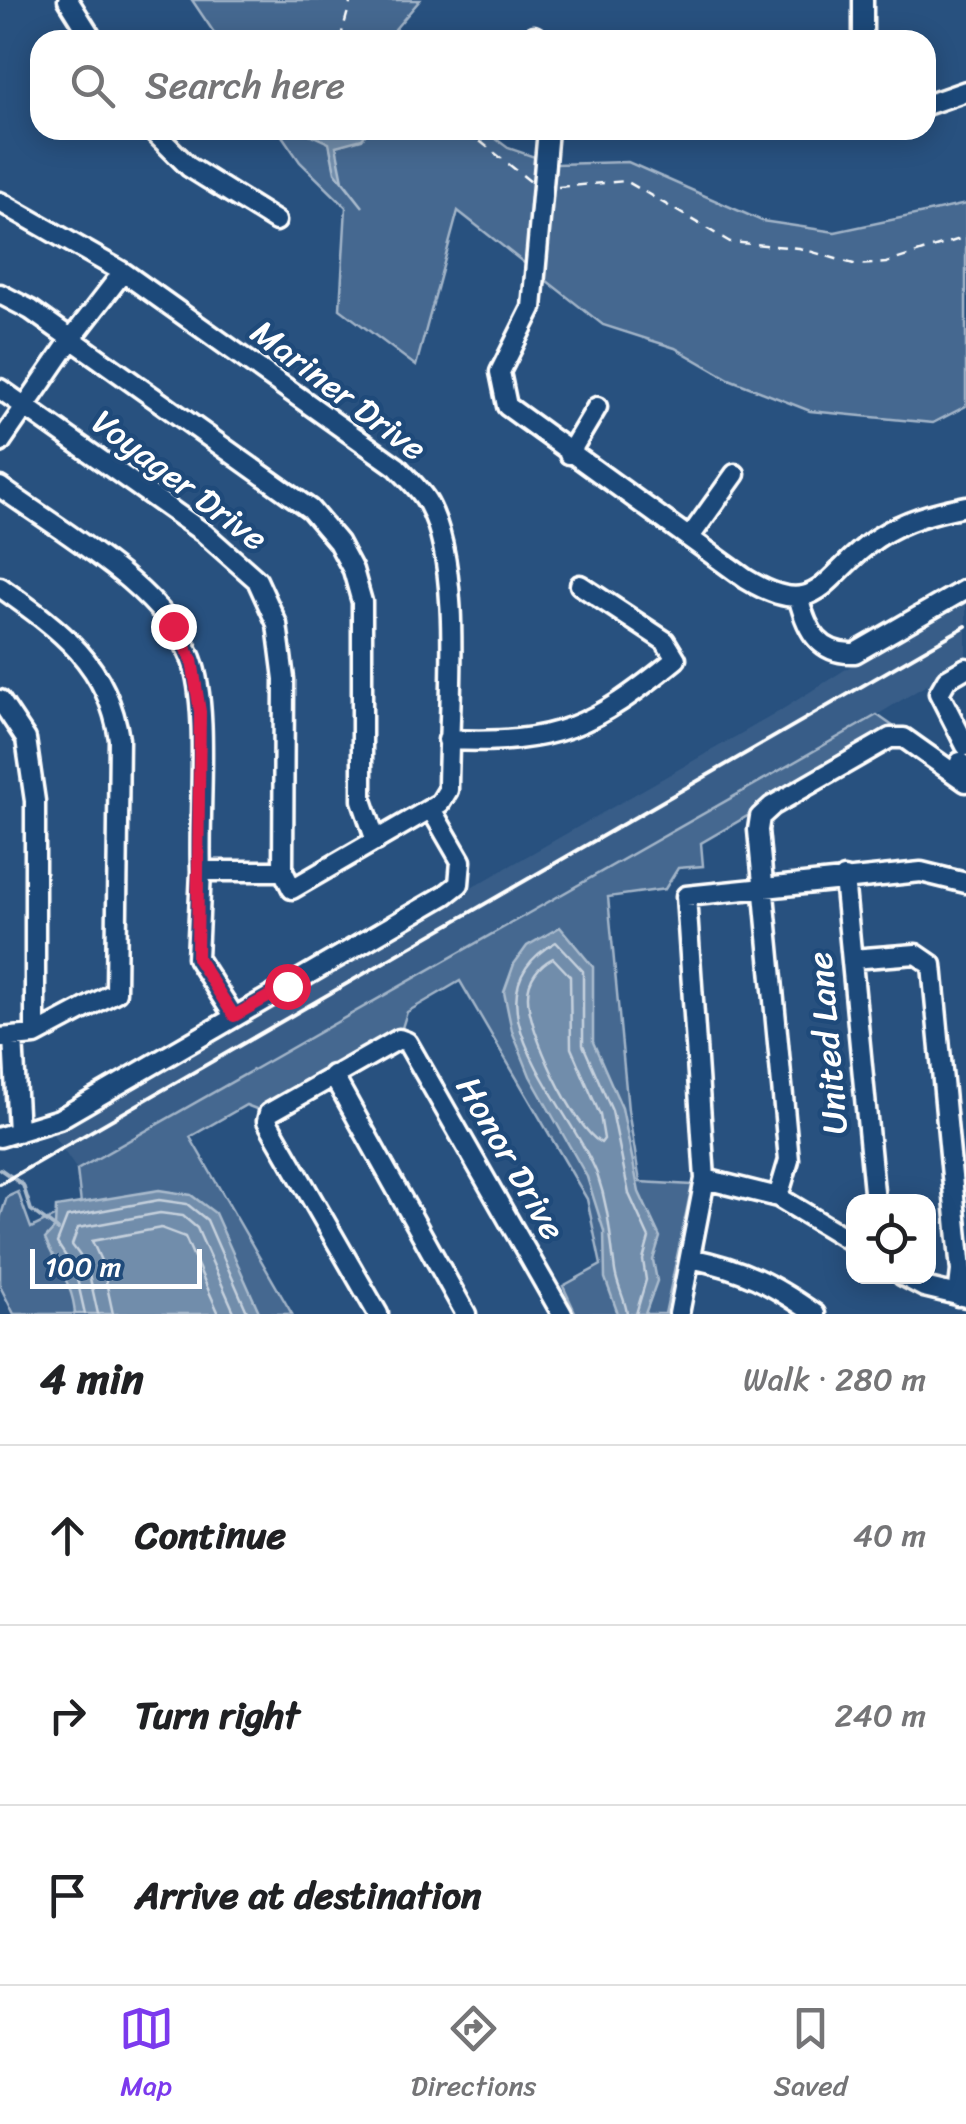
<!DOCTYPE html>
<html lang="en">
<head>
<meta charset="utf-8">
<style>
	body { margin:0; font-family:Sriracha,sans-serif; background:#f6f6f6; color:#202124 }
	.controls { position:absolute; right:30px; bottom:30px; display:grid; overflow:hidden; border-radius:20px; box-shadow:0 5px 25px #0003 }
	.controls button { width:90px; height:90px; display:grid; place-items:center; padding:0; border:0; border-bottom:2px solid #e0e0e0; background:#fff; color:#202124; font:50px sans-serif }
	.scale { position:absolute; left:30px; bottom:25px; width:172px; box-sizing:border-box; padding-left:10px; border:5px solid #fff; border-top:0; font-size:28px; line-height:35px; white-space:nowrap; color:#fff; -webkit-text-stroke:8px #1f4a7a; paint-order:stroke }
	.stop { position:absolute; width:30px; height:30px; margin:-22px; border:8px solid #e11d48; border-radius:50%; background:#fff }
	.stop.end { background:#e11d48; border-color:#fff; box-shadow:0 2px 10px #0008 }
	.list { margin:0; padding:0; list-style:none }
	h2 { display:flex; justify-content:space-between; align-items:center; height:130px; margin:0; padding:0 40px; font-size:42px }
	h2 small { font-size:32px; font-weight:400; color:#757577 }
	.list li { display:grid; grid-template-columns:65px 1fr auto; gap:30px; align-items:center; box-sizing:border-box; height:180px; padding:0 40px; border-top:2px solid #e0e0e0 }
	.list b { display:block; font-size:38px; white-space:nowrap }
	.list em { font-size:32px; font-style:normal; color:#757577 }
	.icon { flex:none; width:55px; height:55px; fill:none; stroke:currentColor; stroke-width:2; stroke-linecap:round; stroke-linejoin:round }
	.map { position:relative; flex:none; width:966px; height:1314px; overflow:hidden }
	.search { position:absolute; background:#fff; box-shadow:0 5px 25px #0003; left:30px; right:30px; top:30px; height:110px; display:flex; align-items:center; gap:25px; box-sizing:border-box; padding:0 35px; border-radius:30px; color:#757577; font-size:38px }
	.sheet { height:670px; background:#fff }
	nav { display:flex; justify-content:space-around; align-items:center; box-sizing:border-box; height:140px; border-top:2px solid #e0e0e0; background:#fff; font-size:28px; color:#757577 }
	nav a { display:grid; justify-items:center; gap:5px }
	nav .on { color:#7c3aed }
	.map>svg:first-child { display:block }
	.built { fill:#375d88 }
	.green { fill:#446890; stroke:#a2b4c8; stroke-width:2.5 }
	.water { fill:#718dab; stroke:#aabbcd; stroke-width:2.5 }
	.lines { fill:none; stroke-linecap:round; stroke-linejoin:round }
	.shore { stroke:#c6d1dd; stroke-width:2.5 }
	.stream { stroke:#aabbcd; stroke-width:4 }
	.minor-casing { stroke:#fff; stroke-width:25 }
	.path { stroke:#fff; stroke-width:2.5; stroke-dasharray:10 8; stroke-linecap:butt }
	.minor { stroke:#1f4a7a; stroke-width:18 }
	.rail { stroke:#fff; stroke-width:4 }
	.route { stroke:#e11d48; stroke-width:12 }
	.labels { text-anchor:middle; dominant-baseline:central; stroke-width:9; stroke-linejoin:round; paint-order:stroke }
	.street-label { font-size:35px; fill:#fff; stroke:#1f4a7a }
</style>
</head>
<body>
<div class="map">
<svg width="966" height="1314" viewBox="0 0 966 1314">
	<rect width="100%" height="100%" fill="#28517f"/>
	<filter id="ink" filterUnits="userSpaceOnUse"><feTurbulence type="fractalNoise" baseFrequency=".01" numOctaves="2"/><feDisplacementMap in="SourceGraphic" scale="20" xChannelSelector="R" yChannelSelector="G"/><feConvolveMatrix kernelMatrix="1 2 1 2 8 2 1 2 1" color-interpolation-filters="sRGB"/></filter>
	<g filter="url(#ink)">
		<path class="built" d="M 966,593 L 966,661 L 877,715 L 77,1170 L 55,1138 L 51,1129 L 775,714 Z"/>
		<path class="green" d="M 192,0 L 420,0 L 389,36 L 390,40 L 219,40 Z
			M 278,130 L 484,130 L 508,148 L 555,164 L 628,162 L 762,221 L 835,232 L 966,204 L 966,406 L 933,423 L 810,411 L 729,379 L 675,348 L 603,325 L 458,211 L 416,366 L 340,309 L 346,207 L 300,162 Z
			M 877,715 L 897,729 L 701,843 L 703,866 L 678,868 L 665,889 L 608,897 L 628,1110 L 640,1182 L 692,1185 L 665,1314 L 576,1314 L 563,1286 L 601,1265 L 587,1199 L 460,981 L 407,1012 L 402,1028 L 259,1110 L 246,1105 L 190,1137 L 292,1314 L 14,1314 L 0,1286 L 0,1218 L 7,1197 L 18,1192 L 31,1228 L 81,1204 L 77,1170 Z"/>
		<path class="water" d="M 301,130 L 369,130 L 362,139 L 336,146 L 343,181 L 363,207 L 335,172 L 329,143 Z
			M 560,927 L 593,967 L 593,1042 L 622,1108 L 639,1192 L 660,1237 L 653,1260 L 657,1281 L 645,1314 L 618,1314 L 605,1278 L 604,1231 L 587,1177 L 530,1076 L 512,1031 L 504,992 L 514,964 L 527,946 Z
			M 159,1190 L 191,1195 L 215,1213 L 260,1314 L 75,1314 C 73,1283 56,1266 45,1239 L 55,1228 L 56,1207 Z"/>
		<g class="lines">
			<path class="shore" d="M 553,958 L 570,976 L 571,1048 L 600,1115 L 604,1139 L 601,1143 C 573,1127 527,1029 528,996 C 528,979 539,965 553,958 Z
				M 85,1314 L 75,1270 L 57,1243 L 67,1217 L 159,1200 L 187,1204 L 207,1220 L 248,1314
				M 98,1314 L 87,1265 L 72,1245 L 78,1228 L 160,1213 L 183,1216 L 197,1228 L 235,1314
				M 113,1314 L 102,1263 L 92,1241 L 161,1228 L 185,1237 L 219,1314
				M 627,1314 C 626,1301 617,1286 615,1271 C 610,1236 609,1208 597,1174 C 573,1109 456,996 556,942 L 583,971 L 583,1045 L 612,1111 L 629,1194 L 649,1238 L 643,1260 L 646,1280 L 636,1314"/>
			<path class="stream" d="M 0,1169 L 23,1185 L 31,1210 L 58,1230"/>
			<defs>
				<path id="minor" d="M 68,0 L 93,40
					M 534,36 L 541,40
					M 863,40 L 863,0
					M 926,105 L 966,91
					M 152,130 L 189,167 L 276,221
					M 548,130 L 532,308 L 500,372 L 507,406 L 746,579 C 820,624 823,574 877,538 C 904,520 935,512 966,506
					M 0,202 L 123,272 L 397,467 C 407,478 421,490 428,503 C 464,568 448,713 448,790 L 440,803 L 292,889 L 283,871 L 284,679 L 277,624 L 257,580 L 204,533 L 0,389
					M 0,294 L 31,310 L 310,509 L 338,542 L 353,570 L 362,602 L 362,800 L 376,841
					M 0,443 L 72,338 L 123,272
					M 569,454 L 597,407
					M 0,487 C 60,531 163,587 191,658 C 210,707 198,814 201,871 L 283,871
					M 690,537 L 735,474
					M 0,587 C 59,629 108,663 119,739 L 116,992 L 35,1035 L 0,1038
					M 799,599 C 807,631 820,655 855,653 L 966,589
					M 966,668 L 947,679 L 939,693 L 966,746
					M 0,700 L 26,739 L 35,801 L 35,1035
					M 448,740 C 556,745 593,727 676,659 L 665,641 L 580,585
					M 960,762 L 966,766
					M 201,871 L 197,958 L 234,1016
					M 844,878 L 875,1202
					M 852,959 L 916,954 L 932,965 L 961,1271 L 958,1296
					M 13,1037 L 18,1132
					M 333,1075 L 466,1314
					M 0,1137 L 59,1119 L 445,895 L 459,884 L 461,861 L 431,809
					M 705,1179 L 778,1197 L 854,1243
					M 778,1197 L 789,1160 L 758,830 L 760,817 L 772,806 L 890,738 L 904,738 L 966,782
					M 690,1258 C 743,1269 771,1283 815,1314
					M 903,1276 L 924,1287 L 966,1297
					M 378,1314 L 267,1121 L 269,1113 L 399,1039 L 407,1042 L 562,1314
					M 679,1314 L 705,1179 L 686,896 L 921,872 L 966,883"/>
			</defs>
			<use href="#minor" class="minor-casing"/>
			<path class="path" d="M 340,40 L 351,0
				M 466,130 L 531,182
				M 558,187 L 626,181 L 730,242 L 799,248 L 857,265 L 886,263 L 966,237"/>
			<use href="#minor" class="minor"/>
			<path class="rail" d="M 0,1184 L 966,626"/>
		</g>
	</g>
	<g class="lines" filter="url(#ink)">
		<path class="route" d="M 173,626 L 192,660 L 200,712 L 197,958 L 234,1016 L 287,986"/>
	</g>
	<g class="labels">
		<g class="street-label">
			<text transform="translate(339 390) rotate(37)">Mariner Drive</text>
			<text transform="translate(180 480) rotate(37)">Voyager Drive</text>
			<text transform="translate(827 1043) rotate(-95)">United Lane</text>
			<text transform="translate(511 1158) rotate(60)">Honor Drive</text>
		</g>
	</g>
</svg>
<div class="controls">
<button><svg class="icon" aria-label="locate" viewBox="0 0 24 24"><circle cx="12" cy="12" r="6"/><path d="M12 2v4M12 18v4M2 12h4M18 12h4"/></svg></button>
</div>
<div class="scale">100 m</div>
<div class="stop" style="left:287px;top:986px"></div>
<div class="stop end" style="left:173px;top:626px"></div>
<div class="search"><svg class="icon" aria-label="search" viewBox="0 0 24 24"><circle cx="10" cy="10" r="6"/><path d="M15 15l6 6"/></svg>Search here</div>
</div>
<section class="sheet">
<h2>4 min<small>Walk · 280 m</small></h2>
<ul class="list">
<li><svg class="icon" aria-label="ahead" viewBox="0 0 24 24"><path d="M12 20V5M6 11l6-6 6 6"/></svg><div><b>Continue</b></div><em>40 m</em></li>
<li><svg class="icon" aria-label="right" viewBox="0 0 24 24"><path d="M7 20v-9h11M14 6l5 5-5 5"/></svg><div><b>Turn right</b></div><em>240 m</em></li>
<li><svg class="icon" aria-label="arrive" viewBox="0 0 24 24"><path d="M6 21V4h12l-3 4 3 4H6"/></svg><div><b>Arrive at destination</b></div></li>
</ul>
</section>
<nav>
<a class="on"><svg class="icon" aria-label="map" viewBox="0 0 24 24"><path d="M3 6l6-2 6 2 6-2v14l-6 2-6-2-6 2zM9 4v14M15 6v14"/></svg>Map</a>
<a><svg class="icon" aria-label="directions" viewBox="0 0 24 24"><path d="M12 3l9 9-9 9-9-9zM9 14v-3h6M13 9l2 2-2 2"/></svg>Directions</a>
<a><svg class="icon" aria-label="saved" viewBox="0 0 24 24"><path d="M7 4h10v16l-5-4-5 4z"/></svg>Saved</a>
</nav>
</body>
</html>
